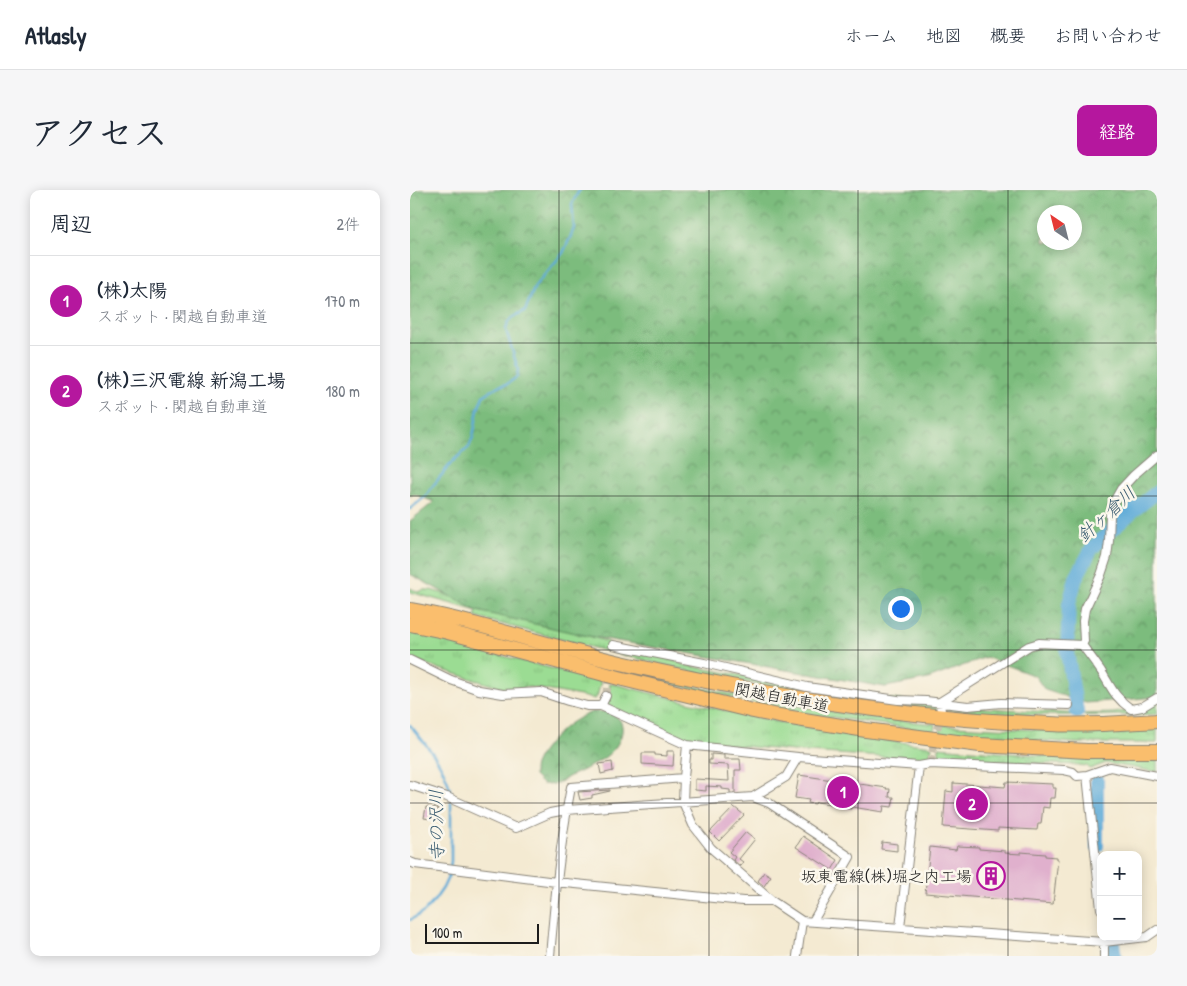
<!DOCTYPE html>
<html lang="ja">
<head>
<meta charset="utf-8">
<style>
	body { margin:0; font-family:"Patrick Hand","Klee One",sans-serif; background:#f6f6f7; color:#1f2937 }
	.controls { position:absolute; right:15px; bottom:15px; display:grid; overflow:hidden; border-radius:10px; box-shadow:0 2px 12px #0003 }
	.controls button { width:45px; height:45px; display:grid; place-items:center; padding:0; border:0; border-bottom:1px solid #e0e1e3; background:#fff; color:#1f2937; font:25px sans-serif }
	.compass { position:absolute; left:627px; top:15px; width:45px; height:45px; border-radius:50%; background:#fff; box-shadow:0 2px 12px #0003; rotate:325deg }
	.scale { position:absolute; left:15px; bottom:12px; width:114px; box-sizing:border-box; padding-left:5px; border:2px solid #1c1c1c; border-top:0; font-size:14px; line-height:18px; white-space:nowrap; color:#1c1c1c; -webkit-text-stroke:4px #fbf7ec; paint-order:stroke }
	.you { position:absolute; left:490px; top:418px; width:18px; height:18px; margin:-12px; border:4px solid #fff; border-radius:50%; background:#1a73e8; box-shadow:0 0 0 8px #1a73e833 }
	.badge { display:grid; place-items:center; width:32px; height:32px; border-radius:50%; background:#b5179e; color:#fff; font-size:16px; font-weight:700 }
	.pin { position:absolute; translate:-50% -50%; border:2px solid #fff; box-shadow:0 1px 5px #0006 }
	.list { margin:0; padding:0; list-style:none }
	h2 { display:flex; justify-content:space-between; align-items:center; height:65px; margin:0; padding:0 20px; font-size:21px }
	h2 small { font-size:16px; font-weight:400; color:#747a83 }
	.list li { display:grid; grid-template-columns:32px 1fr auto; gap:15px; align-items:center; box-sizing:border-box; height:90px; padding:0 20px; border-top:1px solid #e0e1e3 }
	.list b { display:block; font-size:19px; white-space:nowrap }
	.list p { margin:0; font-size:16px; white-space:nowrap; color:#747a83 }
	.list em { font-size:16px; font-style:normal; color:#747a83 }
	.map { position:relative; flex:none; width:747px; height:766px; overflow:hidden; border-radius:10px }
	header { display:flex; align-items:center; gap:30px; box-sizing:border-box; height:70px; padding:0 25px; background:#fff; border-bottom:1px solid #e0e1e3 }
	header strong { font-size:24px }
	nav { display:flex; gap:28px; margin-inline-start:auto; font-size:18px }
	.intro { display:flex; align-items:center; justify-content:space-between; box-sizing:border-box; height:120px; padding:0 30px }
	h1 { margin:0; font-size:35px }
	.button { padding:12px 22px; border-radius:10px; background:#b5179e; color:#fff; font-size:18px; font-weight:700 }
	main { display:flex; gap:30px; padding:0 30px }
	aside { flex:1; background:#fff; border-radius:10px; box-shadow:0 2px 12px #0003 }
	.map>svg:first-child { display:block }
	.grass { fill:url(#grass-tufts); stroke:#5c7c58 }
	.forest { fill:url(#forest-crowns); stroke:#4c6c4c; fill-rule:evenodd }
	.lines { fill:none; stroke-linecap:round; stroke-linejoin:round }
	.stream { stroke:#5fabd8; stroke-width:2.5 }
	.river { stroke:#5fabd8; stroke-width:14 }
	.building { fill:#e0b0cd }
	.minor-tunnel { stroke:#c9c1ae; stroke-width:8; stroke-dasharray:8 4; stroke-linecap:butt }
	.minor-casing { stroke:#888377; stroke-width:10 }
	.motorway-casing { stroke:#888377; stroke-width:16 }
	.minor { stroke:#fff; stroke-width:8 }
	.motorway { stroke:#fabe6d; stroke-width:14 }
	.grid { fill:none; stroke:#1c1c1c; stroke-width:1; stroke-opacity:0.55 }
	.labels { text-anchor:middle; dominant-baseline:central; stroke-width:5; stroke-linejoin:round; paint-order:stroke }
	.street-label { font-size:16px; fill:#1c1c1c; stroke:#fbf7ec }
	.poi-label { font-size:16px; fill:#1c1c1c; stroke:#fbf7ec; text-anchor:end }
	.water-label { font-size:18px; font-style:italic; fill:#3a5c71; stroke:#fbf7ec }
</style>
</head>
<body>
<header>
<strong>Atlasly</strong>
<nav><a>ホーム</a><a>地図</a><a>概要</a><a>お問い合わせ</a></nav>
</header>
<div class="intro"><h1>アクセス</h1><a class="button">経路</a></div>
<main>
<aside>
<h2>周辺<small>2件</small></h2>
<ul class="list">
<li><span class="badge">1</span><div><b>(株)太陽</b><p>スポット · 関越自動車道</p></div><em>170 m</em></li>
<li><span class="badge">2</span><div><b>(株)三沢電線 新潟工場</b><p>スポット · 関越自動車道</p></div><em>180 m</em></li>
</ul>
</aside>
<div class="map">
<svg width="747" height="766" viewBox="0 0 747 766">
	<defs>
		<pattern id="grass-tufts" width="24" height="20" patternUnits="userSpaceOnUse" patternTransform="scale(1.25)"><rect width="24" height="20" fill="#9bdc93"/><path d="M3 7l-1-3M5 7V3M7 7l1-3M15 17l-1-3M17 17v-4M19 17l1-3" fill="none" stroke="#85bc7e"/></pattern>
		<pattern id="forest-crowns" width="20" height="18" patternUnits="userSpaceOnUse" patternTransform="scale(1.25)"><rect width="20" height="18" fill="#7cbc7d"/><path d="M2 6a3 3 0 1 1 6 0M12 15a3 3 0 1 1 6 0" fill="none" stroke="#659866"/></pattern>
	</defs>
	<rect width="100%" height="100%" fill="#fbf7ec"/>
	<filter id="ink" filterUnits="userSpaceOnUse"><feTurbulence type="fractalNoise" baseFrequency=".02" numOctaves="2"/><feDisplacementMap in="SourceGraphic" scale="10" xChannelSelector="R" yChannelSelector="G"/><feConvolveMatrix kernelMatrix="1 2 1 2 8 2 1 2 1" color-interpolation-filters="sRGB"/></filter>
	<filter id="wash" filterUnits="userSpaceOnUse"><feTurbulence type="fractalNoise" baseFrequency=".0096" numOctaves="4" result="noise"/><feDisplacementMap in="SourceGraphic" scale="20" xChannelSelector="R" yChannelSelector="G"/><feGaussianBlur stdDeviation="1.12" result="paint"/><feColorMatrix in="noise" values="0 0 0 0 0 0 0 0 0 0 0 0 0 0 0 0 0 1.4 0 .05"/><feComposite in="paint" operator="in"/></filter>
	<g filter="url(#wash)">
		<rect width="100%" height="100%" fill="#f4ead2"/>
		<path class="grass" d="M 0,398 L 9,402 L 13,400 L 21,400 L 199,452 L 196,461 L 65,427 L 67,421 L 0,402 Z
			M 0,440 L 43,452 L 73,461 L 191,491 L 187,507 L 185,509 L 171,506 L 119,497 L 98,500 L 30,479 L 0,468 Z
			M 205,457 L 260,468 L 274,475 L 397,497 L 527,515 L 526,520 L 412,507 L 279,481 L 204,463 Z
			M 204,478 C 310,504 416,524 525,534 L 524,542 L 387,522 L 319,507 L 261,494 Z
			M 200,493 C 307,520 413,544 522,556 L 520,567 L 513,569 L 489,566 L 487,568 L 384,561 L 300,553 L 276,549 L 197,515 Z
			M 747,510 L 747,524 C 675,527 604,525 533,520 L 535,514 L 557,517 L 672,524 L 704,523 L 733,518 Z
			M 531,535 C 603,540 675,542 747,538 L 747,553 L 665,553 L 530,543 Z
			M 529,557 C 602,564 674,570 747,569 L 747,582 L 696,573 L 680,579 L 677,576 L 669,575 L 536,569 L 533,568 L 529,564 Z"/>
		<path class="forest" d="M 0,0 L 747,0 L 747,507 L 676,513 L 635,500 L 625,486 L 576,467 L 518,489 L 475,497 L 178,446 L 67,421 L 0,384 L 0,331 L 24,312 L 4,304 L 0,306 ZM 634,22 L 664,22 L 664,52 L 634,52 Z
			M 182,522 C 186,522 193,521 197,522 C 217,527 215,545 204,559 C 194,571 173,580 158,587 C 154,590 149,593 144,594 C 141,595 136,594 132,594 L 124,586 C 124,582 124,578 125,575 C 129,563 145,546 154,538 C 162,531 172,526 182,522 Z"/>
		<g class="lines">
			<path class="stream" d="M 0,319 L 16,306 L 22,297 L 43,271 L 59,257 L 63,247 L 68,219 L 73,206 L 88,196 L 97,194 L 107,187 L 108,179 L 96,140 C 97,129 106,125 115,121 L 125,96 L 153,63 L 160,48 L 164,38 L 162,14 L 167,4 L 170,0
				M 0,535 C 17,556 38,578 41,606
				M 0,730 L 14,722 L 24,711 L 33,698 L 39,685 L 41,671 L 41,612"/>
			<path class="river" d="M 667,522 L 657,462 L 659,414 L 666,388 L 682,358 L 724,320 L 747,302
				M 687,589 L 687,656
				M 702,747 L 705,766"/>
		</g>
		<g id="blocks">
			<path class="building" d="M 257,561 L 264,561 L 263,576 L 232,574 L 232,563 L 245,563 L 245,565 L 257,566 Z
				M 301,564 L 314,565 L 314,569 L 330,569 L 331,580 L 325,580 L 325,603 L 320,603 L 320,600 L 312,599 L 312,597 L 296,596 L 296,601 L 285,600 L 285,589 L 319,591 L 318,575 L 299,574 L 299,570 L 301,570 Z
				M 202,572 L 203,581 L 191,584 L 189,574 Z
				M 389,585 L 477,598 L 476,599 L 480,599 L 479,607 L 484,607 L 482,617 L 474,616 L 473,622 L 442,617 L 441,619 L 435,618 L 435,616 L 406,612 L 405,614 L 398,613 L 399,610 L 385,608 Z
				M 596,592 L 643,594 L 643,598 L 646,598 L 645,608 L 640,608 L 639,618 L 633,617 L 631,634 L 628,634 L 627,640 L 588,638 L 588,641 L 533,637 L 536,601 L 543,602 L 543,593 L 595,597 Z
				M 200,600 L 200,601 L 182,605 L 182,608 L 170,610 L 168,602 Z
				M 16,617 L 28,618 L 27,630 L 14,628 Z
				M 324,617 L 334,625 L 309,651 L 300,642 Z
				M 336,642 L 345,649 L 329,669 L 333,672 L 330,676 L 323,670 L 325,667 L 319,662 Z
				M 393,646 L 428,670 L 422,680 L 386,657 Z
				M 472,652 L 487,654 L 487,661 L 471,659 Z
				M 547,656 L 569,657 L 569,659 L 595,661 L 595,663 L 611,664 L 611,662 L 635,664 L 635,666 L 646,667 L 646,669 L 648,669 L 643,714 L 515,703 L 520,657 L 546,660 Z
				M 354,682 L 361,686 L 354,696 L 348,691 Z"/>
		</g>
	</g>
	<g filter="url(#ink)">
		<use href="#blocks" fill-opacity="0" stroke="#888377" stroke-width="1"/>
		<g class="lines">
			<path class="minor-tunnel" d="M 196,506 L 199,483
				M 520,574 L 530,525"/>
			<defs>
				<path id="minor" d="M 203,455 L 294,473 L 397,497 L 488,510 L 516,511 L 558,516 L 591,513 L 659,515
					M 672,455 L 674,451 L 673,431 L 675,419 L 691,385 L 697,367 L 699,351 L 700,324 L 703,313 L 711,299 L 724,285 L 747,265
					M 672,455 C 678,463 685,472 691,481 C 701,497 705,508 721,519 L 732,517 L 747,508
					M 0,470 L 41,490 L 69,500 L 93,504 L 131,502 L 158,511 L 177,516 L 191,516 L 277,555
					M 191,516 L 196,506
					M 531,522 L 530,512 L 619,456 L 629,453 L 672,455
					M 388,567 L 277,555 L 274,588 L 273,612 L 283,635 L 301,658 L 362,711 L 392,731 L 694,752 L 737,747 L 747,740
					M 677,585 L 691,719
					M 0,595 L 37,607 L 106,638 L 140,623 L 156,620 L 343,607 L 376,587 L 388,567 L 509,576 L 520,574 L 654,580 L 663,582 L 667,586 L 677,585 L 700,577 L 747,586
					M 343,607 L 359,613 L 440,667 L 403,731
					M 0,672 L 5,674 L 146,692 L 333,711 L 362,711
					M 490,737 L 509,576
					M 694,747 L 694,766
					M 140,766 C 145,709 150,653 161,597 L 274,588
					M 387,766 L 392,731"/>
				<path id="motorway" d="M 0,420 C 17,423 35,427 52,431 C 105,444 157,461 211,473 C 352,505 496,529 640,534 C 676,536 712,533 747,531
					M 0,434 L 38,442 L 209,488 L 343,521 L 369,526 L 456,540 L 570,555 L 677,561 L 747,561"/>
			</defs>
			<use href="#minor" class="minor-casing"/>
			<use href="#motorway" class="motorway-casing"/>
			<use href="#minor" class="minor"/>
			<use href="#motorway" class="motorway"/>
		</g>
	</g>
	<path class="grid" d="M 149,0 L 149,766M 299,0 L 299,766M 448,0 L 448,766M 598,0 L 598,766M 0,153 L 747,153M 0,306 L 747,306M 0,460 L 747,460M 0,613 L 747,613"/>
	<defs>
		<symbol id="building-ring" viewBox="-11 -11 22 22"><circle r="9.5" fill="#fbf7ec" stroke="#b5179e" stroke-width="1.5"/><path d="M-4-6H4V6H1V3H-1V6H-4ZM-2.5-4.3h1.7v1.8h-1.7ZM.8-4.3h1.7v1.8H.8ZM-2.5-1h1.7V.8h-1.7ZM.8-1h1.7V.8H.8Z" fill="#b5179e"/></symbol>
	</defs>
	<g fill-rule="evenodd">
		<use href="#building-ring" x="565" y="670" width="32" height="32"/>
	</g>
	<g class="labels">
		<g class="street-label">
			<text transform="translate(372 507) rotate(11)">関越自動車道</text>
		</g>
		<g class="poi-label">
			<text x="562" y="686">坂東電線(株)堀之内工場</text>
		</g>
		<g class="water-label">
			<text transform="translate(696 324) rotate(-43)">針ヶ倉川</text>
			<text transform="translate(26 635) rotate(-91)">寺の沢川</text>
		</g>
	</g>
</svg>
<div class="controls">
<button>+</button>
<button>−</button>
</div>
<svg class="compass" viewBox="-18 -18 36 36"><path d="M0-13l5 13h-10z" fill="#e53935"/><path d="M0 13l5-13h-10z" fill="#747a83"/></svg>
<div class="scale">100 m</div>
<div class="you"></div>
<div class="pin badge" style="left:433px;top:602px">1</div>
<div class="pin badge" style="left:562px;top:614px">2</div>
</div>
</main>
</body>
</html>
